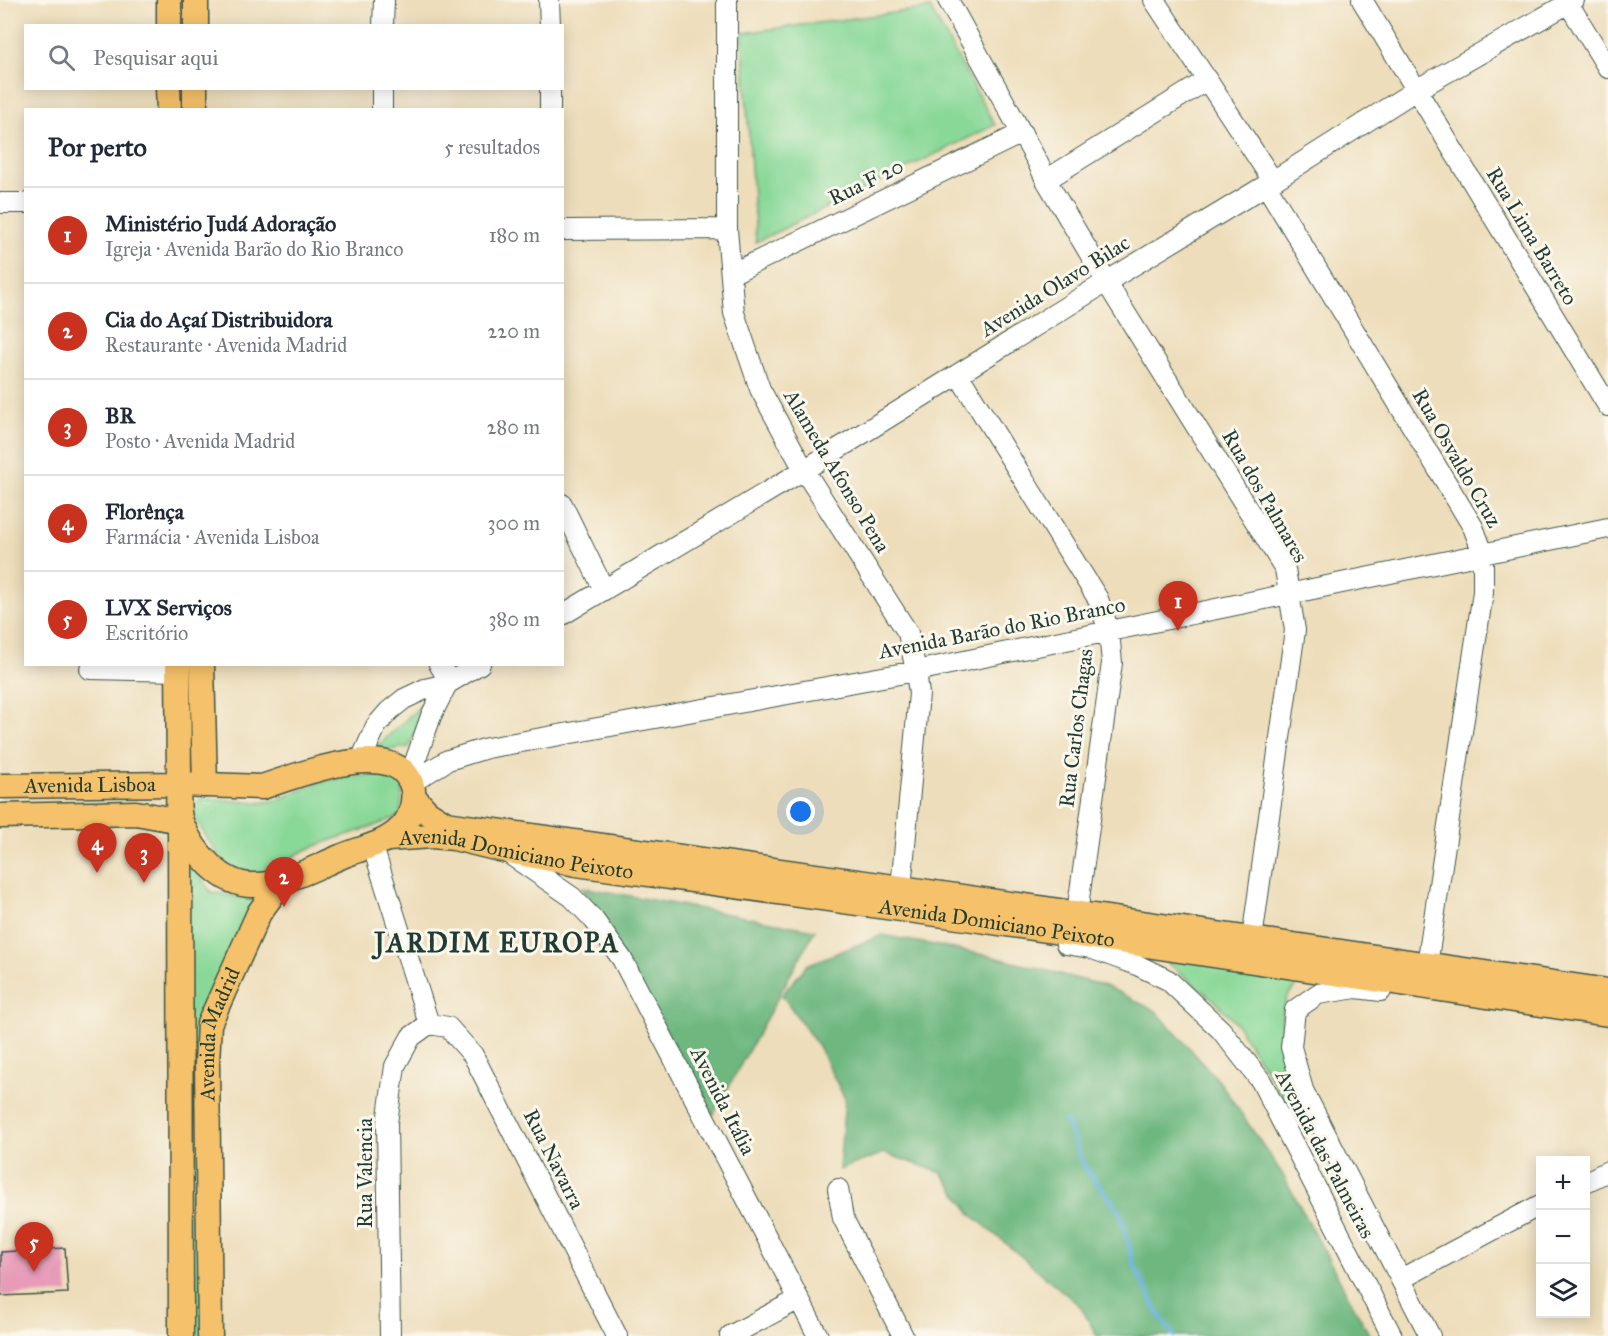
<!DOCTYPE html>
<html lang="pt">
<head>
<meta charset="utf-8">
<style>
	body { margin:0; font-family:"IM FELL Great Primer",serif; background:#f6f6f7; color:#1f2937 }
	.controls { position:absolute; right:18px; bottom:18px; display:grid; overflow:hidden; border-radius:0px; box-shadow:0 3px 15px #0003 }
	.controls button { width:54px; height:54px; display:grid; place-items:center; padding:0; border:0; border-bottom:2px solid #e0e1e3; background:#fff; color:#1f2937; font:30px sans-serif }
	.you { position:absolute; left:801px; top:812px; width:21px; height:21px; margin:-15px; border:4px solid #fff; border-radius:50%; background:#1a73e8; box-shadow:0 0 0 9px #1a73e833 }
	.badge { display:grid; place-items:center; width:39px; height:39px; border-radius:50%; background:#c8321e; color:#fff; font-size:20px; font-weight:700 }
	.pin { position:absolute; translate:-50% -50px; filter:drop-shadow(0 2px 3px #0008) }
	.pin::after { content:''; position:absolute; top:32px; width:21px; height:18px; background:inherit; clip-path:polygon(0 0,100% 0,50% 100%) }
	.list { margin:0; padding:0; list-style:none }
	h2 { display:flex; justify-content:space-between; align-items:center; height:78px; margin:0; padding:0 24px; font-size:26px }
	h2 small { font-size:20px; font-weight:400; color:#747a83 }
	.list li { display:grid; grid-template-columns:39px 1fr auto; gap:18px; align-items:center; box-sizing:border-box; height:96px; padding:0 24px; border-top:2px solid #e0e1e3 }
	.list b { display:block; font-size:22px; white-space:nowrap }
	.list p { margin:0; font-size:20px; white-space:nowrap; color:#747a83 }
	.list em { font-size:20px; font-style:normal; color:#747a83 }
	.icon { flex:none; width:33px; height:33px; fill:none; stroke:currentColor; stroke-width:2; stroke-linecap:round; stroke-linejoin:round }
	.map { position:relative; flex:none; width:1608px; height:1336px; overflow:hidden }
	.search { position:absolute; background:#fff; box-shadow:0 3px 15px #0003; left:24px; top:24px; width:540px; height:66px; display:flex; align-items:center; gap:15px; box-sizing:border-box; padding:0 21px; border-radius:0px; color:#747a83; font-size:22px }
	.panel { position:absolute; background:#fff; box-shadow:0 3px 15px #0003; left:24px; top:108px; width:540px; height:558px; border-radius:0px }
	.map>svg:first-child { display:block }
	.green { fill:#88d897; stroke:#548a66; stroke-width:1.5 }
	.forest { fill:#6eb880; stroke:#467a5a; stroke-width:1.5 }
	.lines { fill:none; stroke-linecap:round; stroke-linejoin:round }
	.stream { stroke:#66b2df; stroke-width:4.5 }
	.building { fill:#e79bb8 }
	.minor-casing { stroke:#3e5548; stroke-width:22 }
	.major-casing { stroke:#3e5548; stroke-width:27 }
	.minor { stroke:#fff; stroke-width:20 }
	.major { stroke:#f5c16b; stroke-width:24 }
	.labels { text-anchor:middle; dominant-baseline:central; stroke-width:6; stroke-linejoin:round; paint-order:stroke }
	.street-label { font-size:21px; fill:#1f3d34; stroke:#fbf7ec }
	.district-label { font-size:27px; font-weight:bold; letter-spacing:1.5px; fill:#1f3d34; stroke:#fbf7ec }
</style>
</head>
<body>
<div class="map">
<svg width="1608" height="1336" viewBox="0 0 1608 1336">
	<rect width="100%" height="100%" fill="#fbf7ec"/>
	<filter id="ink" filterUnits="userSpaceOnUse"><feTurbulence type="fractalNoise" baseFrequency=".0167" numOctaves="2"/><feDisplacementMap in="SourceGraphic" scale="12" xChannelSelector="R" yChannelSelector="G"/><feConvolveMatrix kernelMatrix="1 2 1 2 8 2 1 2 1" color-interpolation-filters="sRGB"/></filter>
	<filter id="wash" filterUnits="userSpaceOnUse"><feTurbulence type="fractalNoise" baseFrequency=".008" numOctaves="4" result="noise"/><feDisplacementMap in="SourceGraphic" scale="24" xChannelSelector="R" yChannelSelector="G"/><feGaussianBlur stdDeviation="1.35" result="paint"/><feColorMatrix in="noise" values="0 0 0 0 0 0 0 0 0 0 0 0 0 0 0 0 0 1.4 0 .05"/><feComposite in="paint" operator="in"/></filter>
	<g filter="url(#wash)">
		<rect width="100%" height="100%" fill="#edddba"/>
		<path class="green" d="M 930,8 L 995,125 L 756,242 L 742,33 Z
			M 427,700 L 409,747 L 371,752 Z
			M 370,775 C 384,775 393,776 403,787 L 400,815 C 367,832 329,837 296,855 C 285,861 273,872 259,873 C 251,874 240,872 232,868 C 218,860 203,830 194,817 L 193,805 L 203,798 L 259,803 L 277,800 L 318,783 L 348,777 Z
			M 185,854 L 211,892 L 258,900 L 208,1000 L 204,1336 L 190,1336 Z
			M 1157,954 L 1312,974 C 1304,980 1294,986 1288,996 C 1268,1033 1298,1089 1311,1125 L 1304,1131 L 1236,1023 L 1214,1000 Z"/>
		<path class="forest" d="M 582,887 L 815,930 L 713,1115 Z
			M 882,935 L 990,956 L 1106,986 L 1156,1011 L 1219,1081 L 1283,1175 L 1370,1336 L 1097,1336 L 1080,1306 L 972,1215 L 942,1173 L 884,1153 L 839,1170 L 845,1099 L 818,1046 L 782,995 L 807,965 Z"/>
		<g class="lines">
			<path class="stream" d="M 1066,1121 L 1084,1166 L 1120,1212 L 1133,1262 L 1158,1313 L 1174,1336"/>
		</g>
		<g id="blocks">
			<path class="building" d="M 65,1248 L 68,1293 L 1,1296 L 1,1252 Z"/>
		</g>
	</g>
	<g filter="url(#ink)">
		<use href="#blocks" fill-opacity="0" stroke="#3e5548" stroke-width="1.5"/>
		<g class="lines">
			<defs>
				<path id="minor" d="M 549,0 L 550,26
					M 727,0 L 727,229 L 734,313 L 760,389 L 804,470 L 908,633 L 916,671 L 919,694 L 901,888
					M 948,0 L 1037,161 L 1046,180 L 1207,80 L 1154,0
					M 1362,0 L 1608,406
					M 1568,3 L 1608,68
					M 383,26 L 384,0
					M 1207,80 L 1273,181
					M 550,88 L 550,110
					M 382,110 L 382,88
					M 1046,180 L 1113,293 L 1285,569 L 1295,630 L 1252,939
					M 1266,185 L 1473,527 L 1483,553 L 1483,592 L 1427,965
					M 0,203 L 26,203
					M 562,230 L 727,229
					M 731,274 L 1022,133
					M 958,374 L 1098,599 L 1109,631 L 1112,663 L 1077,913
					M 562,504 L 604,590
					M 562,615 L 804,470 L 1106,282 L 1273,181 L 1416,90 L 1574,0
					M 439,664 L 450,682
					M 90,669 L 178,671
					M 361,760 L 376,726 L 389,711 L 404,699 L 425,689 L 447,684 L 480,664
					M 409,779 L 431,716 L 447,684
					M 411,783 L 448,760 L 487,748 L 916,671 L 1608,528
					M 372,844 L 429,1024
					M 508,853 L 572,897 L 594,920 L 622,959 L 818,1336
					M 1066,944 L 1090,948 L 1137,965 L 1168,980 L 1221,1030 L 1261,1081 L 1392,1336
					M 1381,991 L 1356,988 L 1318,994 L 1295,1010 L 1291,1047 L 1303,1090 L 1430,1336
					M 429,1024 L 448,1027 L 473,1055 L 617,1336
					M 1586,1182 L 1608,1171
					M 838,1189 L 843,1218 L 903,1336
					M 1401,1279 L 1540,1205
					M 390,1336 L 387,1123 L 395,1066 L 411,1037 L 429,1024
					M 730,1336 L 799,1299"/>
				<g id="major">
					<path d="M 169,26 L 169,0"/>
					<path d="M 196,26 L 196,0"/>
					<path d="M 168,88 L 169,110"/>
					<path d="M 195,110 L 195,88"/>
					<path d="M 202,664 L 205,785"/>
					<path id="s1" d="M 0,786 L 179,784 L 262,787 C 294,777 402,732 413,790 C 415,803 410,819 401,828 C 386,844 361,848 340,857 C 314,868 284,885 254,885 C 221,886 193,851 182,824 C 176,811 179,792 179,778 C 179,740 178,702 178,664"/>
					<path d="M 414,797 L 427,812 L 446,824 L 901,888 L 1608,991"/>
					<path d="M 0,816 L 136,813 L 180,821 L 181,1336"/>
					<path id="s2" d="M 388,839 L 432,836 L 454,838 L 503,850 L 576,864 L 966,918 L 1608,1014"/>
					<path id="s3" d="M 210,1336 L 207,1063 L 209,1024 L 259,913 L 283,880"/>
				</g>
			</defs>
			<use href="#minor" class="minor-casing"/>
			<use href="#major" class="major-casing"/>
			<use href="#minor" class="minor"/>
			<use href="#major" class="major"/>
		</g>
	</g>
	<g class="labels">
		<g class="street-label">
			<text transform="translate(866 182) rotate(-26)">Rua F 20</text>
			<text transform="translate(1532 236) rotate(59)">Rua Lima Barreto</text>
			<text transform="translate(1055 286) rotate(-32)">Avenida Olavo Bilac</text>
			<text transform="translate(1457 458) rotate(60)">Rua Osvaldo Cruz</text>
			<text transform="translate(837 471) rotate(59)">Alameda Afonso Pena</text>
			<text transform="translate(1265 496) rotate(60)">Rua dos Palmares</text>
			<text transform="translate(1002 628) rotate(-11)">Avenida Barão do Rio Branco</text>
			<text transform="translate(1076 728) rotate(-83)">Rua Carlos Chagas</text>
			<text stroke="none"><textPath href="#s1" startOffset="90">Avenida Lisboa</textPath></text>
			<text stroke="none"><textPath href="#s2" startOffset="130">Avenida Domiciano Peixoto</textPath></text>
			<text stroke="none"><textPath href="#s2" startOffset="616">Avenida Domiciano Peixoto</textPath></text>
			<text stroke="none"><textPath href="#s3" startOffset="304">Avenida Madrid</textPath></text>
			<text transform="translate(723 1101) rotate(63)">Avenida Itália</text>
			<text transform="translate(1325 1154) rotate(62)">Avenida das Palmeiras</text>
			<text transform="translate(554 1159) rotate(63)">Rua Navarra</text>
			<text transform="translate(365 1173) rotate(-90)">Rua Valencia</text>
		</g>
		<g class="district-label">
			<text x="497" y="942">JARDIM EUROPA</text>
		</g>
	</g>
</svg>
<div class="controls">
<button>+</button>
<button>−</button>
<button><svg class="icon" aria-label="layers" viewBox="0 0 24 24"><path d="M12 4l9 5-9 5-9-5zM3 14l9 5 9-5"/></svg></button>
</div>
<div class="you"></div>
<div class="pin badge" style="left:1178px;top:631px">1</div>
<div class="pin badge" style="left:284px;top:907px">2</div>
<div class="pin badge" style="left:144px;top:883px">3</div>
<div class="pin badge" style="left:97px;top:873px">4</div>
<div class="pin badge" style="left:34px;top:1272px">5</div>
<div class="search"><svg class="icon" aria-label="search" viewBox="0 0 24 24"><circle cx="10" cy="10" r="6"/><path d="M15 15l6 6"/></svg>Pesquisar aqui</div>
<section class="panel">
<h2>Por perto<small>5 resultados</small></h2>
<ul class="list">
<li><span class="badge">1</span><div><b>Ministério Judá Adoração</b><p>Igreja · Avenida Barão do Rio Branco</p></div><em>180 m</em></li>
<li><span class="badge">2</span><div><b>Cia do Açaí Distribuidora</b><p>Restaurante · Avenida Madrid</p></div><em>220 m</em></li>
<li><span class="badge">3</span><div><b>BR</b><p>Posto · Avenida Madrid</p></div><em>280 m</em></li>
<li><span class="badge">4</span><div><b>Florênça</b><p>Farmácia · Avenida Lisboa</p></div><em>300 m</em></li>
<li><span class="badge">5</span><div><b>LVX Serviços</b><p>Escritório</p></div><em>380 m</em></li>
</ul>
</section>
</div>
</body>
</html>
